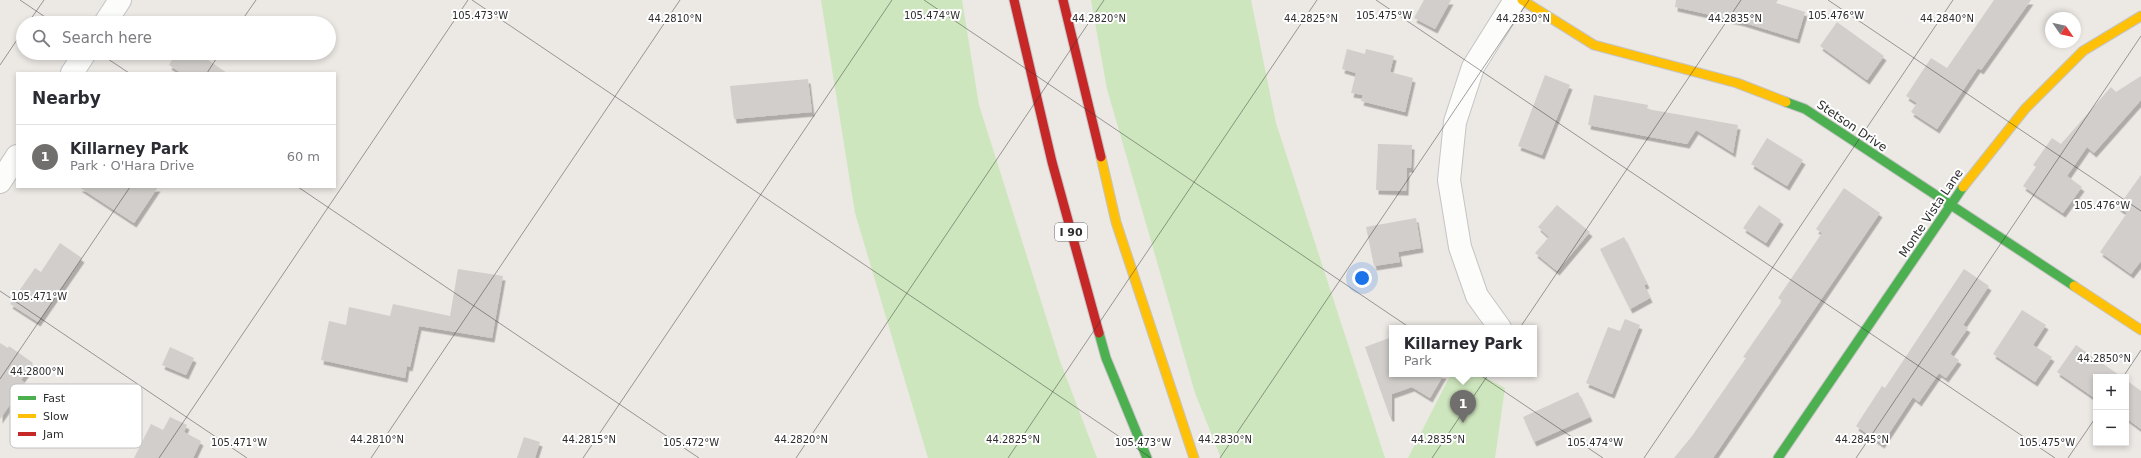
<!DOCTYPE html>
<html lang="en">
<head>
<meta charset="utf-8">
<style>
	body { margin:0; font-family:"DejaVu Sans",sans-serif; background:#f2f2f3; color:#2b2b33 }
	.controls { position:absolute; right:12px; bottom:12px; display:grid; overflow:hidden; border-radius:0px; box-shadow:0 2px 6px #0003 }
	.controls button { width:36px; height:36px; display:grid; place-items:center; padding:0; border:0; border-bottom:1px solid #e1e1e2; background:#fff; color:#2b2b33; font:20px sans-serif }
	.compass { position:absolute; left:2045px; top:12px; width:36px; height:36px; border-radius:50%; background:#fff; box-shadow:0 2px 6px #0003; rotate:124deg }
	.you { position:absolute; left:1362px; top:278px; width:14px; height:14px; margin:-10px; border:3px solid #fff; border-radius:50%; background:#1a73e8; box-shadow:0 0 0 6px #1a73e833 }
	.badge { display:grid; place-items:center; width:26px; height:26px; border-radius:50%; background:#706f6e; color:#fff; font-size:13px; font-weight:700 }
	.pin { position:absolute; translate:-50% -33px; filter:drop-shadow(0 1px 2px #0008) }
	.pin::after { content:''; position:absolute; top:21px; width:14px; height:12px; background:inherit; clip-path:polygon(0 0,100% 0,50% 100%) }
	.popup { position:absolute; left:1389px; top:325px; width:148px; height:52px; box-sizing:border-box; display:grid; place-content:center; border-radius:0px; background:#fff; filter:drop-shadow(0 1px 3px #0005); font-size:13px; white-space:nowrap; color:#7c7c81 }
	.popup b { font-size:15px; color:#2b2b33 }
	.popup::after { content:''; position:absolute; left:50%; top:100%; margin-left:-8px; border:8px solid transparent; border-top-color:#fff }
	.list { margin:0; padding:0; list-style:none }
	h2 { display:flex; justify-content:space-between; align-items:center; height:52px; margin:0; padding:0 16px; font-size:17px }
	h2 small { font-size:13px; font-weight:400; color:#7c7c81 }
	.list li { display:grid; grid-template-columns:26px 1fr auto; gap:12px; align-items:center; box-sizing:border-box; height:64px; padding:0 16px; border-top:1px solid #e1e1e2 }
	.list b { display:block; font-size:15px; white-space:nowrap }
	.list p { margin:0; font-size:13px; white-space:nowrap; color:#7c7c81 }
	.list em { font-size:13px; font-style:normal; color:#7c7c81 }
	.icon { flex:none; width:22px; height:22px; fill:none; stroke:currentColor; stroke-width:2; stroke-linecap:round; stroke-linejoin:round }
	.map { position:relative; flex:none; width:2141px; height:458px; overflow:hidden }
	.search { position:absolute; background:#fff; box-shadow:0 2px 6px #0003; left:16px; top:16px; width:320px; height:44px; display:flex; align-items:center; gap:10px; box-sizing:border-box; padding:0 14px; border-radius:22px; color:#7c7c81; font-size:15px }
	.panel { position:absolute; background:#fff; box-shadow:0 2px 6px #0003; left:16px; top:72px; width:320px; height:116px; border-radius:0px }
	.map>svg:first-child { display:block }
	.green { fill:#cee6be }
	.building { fill:#d1cecb; filter:url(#shadow) }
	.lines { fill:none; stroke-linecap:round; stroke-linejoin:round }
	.street-casing { stroke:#c5c4c5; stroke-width:24 }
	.fast-casing { stroke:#c5c4c5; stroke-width:11 }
	.slow-casing { stroke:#c5c4c5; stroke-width:11 }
	.jam-casing { stroke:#c5c4c5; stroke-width:11 }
	.street { stroke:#fcfcfb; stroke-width:22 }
	.fast { stroke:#4caf50; stroke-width:9 }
	.slow { stroke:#ffc107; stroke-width:9 }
	.jam { stroke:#c62828; stroke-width:9 }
	.ticks { fill:none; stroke:#2e2e2e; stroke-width:1; stroke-opacity:0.45 }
	.labels { text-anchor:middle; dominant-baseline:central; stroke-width:4; stroke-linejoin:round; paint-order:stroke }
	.shield { fill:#fff; stroke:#6d6d6d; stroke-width:1 }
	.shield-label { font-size:11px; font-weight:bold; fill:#2e2e2e }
	.street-label { font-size:12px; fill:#2e2e2e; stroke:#fff }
	.key { fill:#fff; stroke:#c0c0c0; stroke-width:1 }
	.key-label { font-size:11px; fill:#2e2e2e }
	.ticks-label { font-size:10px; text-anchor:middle; fill:#2e2e2e; stroke:#fff; stroke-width:4; stroke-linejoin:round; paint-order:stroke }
</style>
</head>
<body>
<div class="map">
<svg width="2141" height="458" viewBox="0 0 2141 458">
	<defs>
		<filter id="shadow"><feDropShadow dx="2.5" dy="4.5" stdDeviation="0" flood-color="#0004"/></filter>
	</defs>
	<rect width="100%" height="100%" fill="#ece8e4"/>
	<path class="green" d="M 821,0 L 962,0 L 979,105 L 1060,361 L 1097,458 L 928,458 L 855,213 Z
		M 1091,0 L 1251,0 L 1276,123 L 1385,458 L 1221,458 L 1195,393 L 1107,89 Z
		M 1451,374 L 1479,374 L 1505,388 L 1495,458 L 1408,458 Z"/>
	<path class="building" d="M 1424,0 L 1451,0 L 1435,29 L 1414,18 Z
		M 1676,0 L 1778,0 L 1776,3 L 1805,12 L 1797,39 L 1742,22 L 1675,7 Z
		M 1994,0 L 2031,0 L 1981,70 L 1978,68 L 1937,129 L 1911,112 L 1917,103 L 1906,96 L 1931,58 L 1947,68 Z
		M 1837,22 L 1884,56 L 1867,80 L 1820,46 Z
		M 1347,49 L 1365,54 L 1366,49 L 1394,56 L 1390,72 L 1413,78 L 1405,112 L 1361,101 L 1363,95 L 1351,93 L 1356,73 L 1342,69 Z
		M 176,53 L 198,53 L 227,73 L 181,73 L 169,65 Z
		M 1545,75 L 1570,85 L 1542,155 L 1518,146 Z
		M 2141,76 L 2141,100 L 2094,153 L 2087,147 L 2067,176 L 2082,187 L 2063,213 L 2023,186 L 2036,167 L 2033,165 L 2052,138 L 2061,144 L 2111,87 L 2116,92 Z
		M 808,79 L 812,112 L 734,119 L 730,86 Z
		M 1594,95 L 1648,105 L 1647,109 L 1738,125 L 1733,153 L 1696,130 L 1687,144 L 1588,125 Z
		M 1767,138 L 1803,160 L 1787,186 L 1751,164 Z
		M 1378,144 L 1412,145 L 1411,168 L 1407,168 L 1406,191 L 1376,190 Z
		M 2141,175 L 2141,261 L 2131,274 L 2100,252 L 2127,213 L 2118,207 Z
		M 79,187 L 158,187 L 134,223 Z
		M 1844,188 L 1880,213 L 1713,458 L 1674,458 L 1692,436 L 1746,358 L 1743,357 L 1782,301 L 1778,298 L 1822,233 L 1816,229 Z
		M 1557,205 L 1590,232 L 1557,271 L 1535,253 L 1549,237 L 1538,227 Z
		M 1759,205 L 1781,220 L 1766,243 L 1743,228 Z
		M 1416,218 L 1421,248 L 1398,252 L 1400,262 L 1374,266 L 1366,227 Z
		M 1624,237 L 1647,284 L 1644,285 L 1650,298 L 1630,309 L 1600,249 Z
		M 60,243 L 82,258 L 38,322 L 10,304 L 35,268 L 41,272 Z
		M 458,269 L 503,276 L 492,338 L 419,326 L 410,367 L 407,366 L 405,378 L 321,360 L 329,321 L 346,325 L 349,307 L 390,316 L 393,304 L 450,316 Z
		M 1964,269 L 1989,286 L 1963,325 L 1968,328 L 1950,354 L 1959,360 L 1946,378 L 1939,373 L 1919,402 L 1913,397 L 1882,444 L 1856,426 L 1882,386 L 1885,388 Z
		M 2022,310 L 2046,325 L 2033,345 L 2052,357 L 2035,382 L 1993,354 Z
		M 1625,319 L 1640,325 L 1612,394 L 1586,383 L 1608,327 L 1620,331 Z
		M 1392,337 L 1392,374 L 1444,374 L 1430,398 L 1412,387 L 1392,394 L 1392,417 L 1390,417 L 1365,347 Z
		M 0,343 L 8,348 L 9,346 L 33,363 L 21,380 L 25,383 L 0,419 Z
		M 2076,345 L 2122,377 L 2096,377 L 2096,399 L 2057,372 Z
		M 170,347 L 194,358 L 186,375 L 162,365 Z
		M 2126,380 L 2141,391 L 2141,429 L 2126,418 Z
		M 80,384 L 100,397 L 84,420 L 65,407 Z
		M 1578,392 L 1590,417 L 1534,442 L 1523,417 Z
		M 170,417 L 187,425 L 184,432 L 201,441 L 193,458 L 134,458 L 151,424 L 163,430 Z
		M 524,437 L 540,442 L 535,458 L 517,458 Z"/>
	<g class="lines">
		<defs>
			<path id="street" d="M 105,23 L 120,0
				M 72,73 L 85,53
				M 0,182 L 17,156
				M 1500,328 L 1477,296 L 1460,247 L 1449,180 L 1455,122 L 1473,67 L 1515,0"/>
			<path id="fast" d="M 1786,102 L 1805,109 L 2074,286
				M 1099,333 L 1106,358 L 1147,458
				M 1778,458 L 1963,187"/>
			<path id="slow" d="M 1522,0 L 1594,45 L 1737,83 L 1786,102
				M 1101,157 L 1116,222 L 1194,458
				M 1963,187 L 2025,109 L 2083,51 L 2141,16
				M 2074,286 L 2141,330"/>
			<path id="jam" d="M 1014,0 L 1052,162 L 1099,333
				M 1063,0 L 1101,157"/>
		</defs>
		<use href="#street" class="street-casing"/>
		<use href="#fast" class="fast-casing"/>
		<use href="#slow" class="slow-casing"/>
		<use href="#jam" class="jam-casing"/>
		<use href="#street" class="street"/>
		<use href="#fast" class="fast"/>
		<use href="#slow" class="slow"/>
		<use href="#jam" class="jam"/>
	</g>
	<path class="ticks" d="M 20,0 L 54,23M 472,0 L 1151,458M 924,0 L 1603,458M 1376,0 L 2055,458M 1828,0 L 2141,211M 28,23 L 44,0M 240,23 L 256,0M 99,53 L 129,73M 0,65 L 23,31M 207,73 L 220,53M 298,187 L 699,458M 0,291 L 247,458M 2123,377 L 2141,350M 0,379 L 130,187M 159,458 L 468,0M 371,458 L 680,0M 583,458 L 892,0M 796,458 L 1104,0M 1008,458 L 1317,0M 1220,458 L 1529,0M 1432,458 L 1741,0M 1644,458 L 1953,0M 1856,458 L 2141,36M 2068,458 L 2096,417"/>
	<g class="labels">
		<rect class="shield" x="1055" y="223" width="32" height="18" rx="3"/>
		<g class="shield-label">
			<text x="1071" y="232">I 90</text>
		</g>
		<g class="street-label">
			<text transform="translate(1852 126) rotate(34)">Stetson Drive</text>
			<text transform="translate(1931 213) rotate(-56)">Monte Vista Lane</text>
		</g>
	</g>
	<rect x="10" y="384" width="132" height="64" rx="6" class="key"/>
	<rect x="18" y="396" width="18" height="4" fill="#4caf50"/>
	<rect x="18" y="414" width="18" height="4" fill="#ffc107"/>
	<rect x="18" y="432" width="18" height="4" fill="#c62828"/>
	<g class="key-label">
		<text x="43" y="402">Fast</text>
		<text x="43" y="420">Slow</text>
		<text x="43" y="438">Jam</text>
	</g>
	<g class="ticks-label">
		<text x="480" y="19">105.473°W</text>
		<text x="932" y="19">105.474°W</text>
		<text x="1384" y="19">105.475°W</text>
		<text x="1836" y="19">105.476°W</text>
		<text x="675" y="22">44.2810°N</text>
		<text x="1099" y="22">44.2820°N</text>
		<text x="1311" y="22">44.2825°N</text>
		<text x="1735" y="22">44.2835°N</text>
		<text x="1523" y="22">44.2830°N</text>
		<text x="1947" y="22">44.2840°N</text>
		<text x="2102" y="209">105.476°W</text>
		<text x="39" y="300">105.471°W</text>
		<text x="2104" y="362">44.2850°N</text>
		<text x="37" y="375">44.2800°N</text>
		<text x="377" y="443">44.2810°N</text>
		<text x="589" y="443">44.2815°N</text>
		<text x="801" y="443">44.2820°N</text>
		<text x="1013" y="443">44.2825°N</text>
		<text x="1225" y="443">44.2830°N</text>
		<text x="1438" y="443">44.2835°N</text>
		<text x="1862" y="443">44.2845°N</text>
		<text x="239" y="446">105.471°W</text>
		<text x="691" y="446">105.472°W</text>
		<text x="1143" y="446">105.473°W</text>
		<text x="1595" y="446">105.474°W</text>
		<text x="2047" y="446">105.475°W</text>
	</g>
</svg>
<div class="controls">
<button>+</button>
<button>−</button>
</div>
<svg class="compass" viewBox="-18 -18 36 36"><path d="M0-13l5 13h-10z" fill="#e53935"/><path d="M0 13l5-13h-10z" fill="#7c7c81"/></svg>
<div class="you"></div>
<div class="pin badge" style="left:1463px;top:423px">1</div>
<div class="popup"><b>Killarney Park</b>Park</div>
<div class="search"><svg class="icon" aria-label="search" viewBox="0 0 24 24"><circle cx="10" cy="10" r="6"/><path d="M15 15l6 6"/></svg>Search here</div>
<section class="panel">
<h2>Nearby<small></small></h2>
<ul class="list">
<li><span class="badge">1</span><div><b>Killarney Park</b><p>Park · O'Hara Drive</p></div><em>60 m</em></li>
</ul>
</section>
</div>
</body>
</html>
